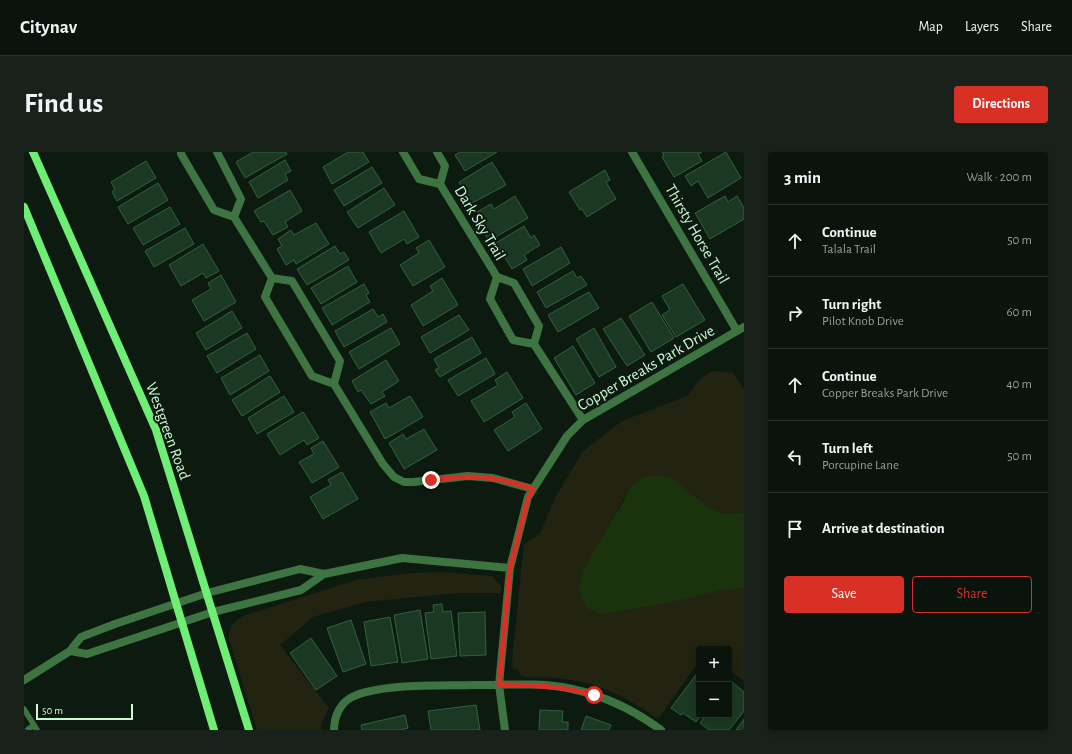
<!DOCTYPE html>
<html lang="en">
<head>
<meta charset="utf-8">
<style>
	body { margin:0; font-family:"Alegreya Sans",sans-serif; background:#18211a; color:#f1f3f6 }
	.controls { position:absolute; right:12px; bottom:12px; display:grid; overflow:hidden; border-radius:4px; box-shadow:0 2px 10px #0003 }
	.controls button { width:36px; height:36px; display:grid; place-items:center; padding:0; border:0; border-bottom:1px solid #2a332d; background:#0a140c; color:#f1f3f6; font:20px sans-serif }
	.scale { position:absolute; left:12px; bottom:10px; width:97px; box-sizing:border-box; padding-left:4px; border:2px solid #ccf9d3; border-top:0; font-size:11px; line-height:14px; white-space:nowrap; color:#ccf9d3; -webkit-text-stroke:3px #0d1a10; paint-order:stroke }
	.stop { position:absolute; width:12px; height:12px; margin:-9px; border:3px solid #d93025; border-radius:50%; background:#fff }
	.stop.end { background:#d93025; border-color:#fff; box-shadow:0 1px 4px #0008 }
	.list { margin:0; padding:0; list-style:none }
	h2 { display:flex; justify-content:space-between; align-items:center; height:52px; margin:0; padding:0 16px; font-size:17px }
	h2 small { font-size:13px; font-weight:400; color:#999e9d }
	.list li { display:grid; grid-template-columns:26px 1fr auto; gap:12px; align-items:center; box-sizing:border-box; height:72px; padding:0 16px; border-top:1px solid #2a332d }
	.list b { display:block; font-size:15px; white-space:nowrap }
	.list p { margin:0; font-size:13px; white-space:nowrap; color:#999e9d }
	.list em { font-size:13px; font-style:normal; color:#999e9d }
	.actions { display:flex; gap:8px; padding:12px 16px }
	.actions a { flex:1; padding:9px 0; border:1px solid #d93025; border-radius:4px; text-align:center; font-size:14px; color:#d93025 }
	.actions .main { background:#d93025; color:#fff }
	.icon { flex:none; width:22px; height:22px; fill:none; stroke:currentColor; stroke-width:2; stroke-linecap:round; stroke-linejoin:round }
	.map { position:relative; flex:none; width:720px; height:578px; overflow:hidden; border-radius:4px }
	header { display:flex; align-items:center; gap:24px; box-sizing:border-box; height:56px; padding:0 20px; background:#0a140c; border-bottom:1px solid #2a332d }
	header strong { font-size:19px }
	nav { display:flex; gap:22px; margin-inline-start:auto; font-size:14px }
	.intro { display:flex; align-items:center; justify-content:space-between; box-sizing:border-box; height:96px; padding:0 24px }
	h1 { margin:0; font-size:28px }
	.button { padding:10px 18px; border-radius:4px; background:#d93025; color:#fff; font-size:14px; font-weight:700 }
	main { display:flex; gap:24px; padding:0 24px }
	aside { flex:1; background:#0a140c; border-radius:4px; box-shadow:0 2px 10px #0003 }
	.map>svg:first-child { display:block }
	.green { fill:#232311 }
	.water { fill:#1a330d }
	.building { fill:#1b3922; stroke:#30623b }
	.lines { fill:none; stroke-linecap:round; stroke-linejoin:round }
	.lane { stroke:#3d7441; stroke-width:5.5 }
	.street { stroke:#3d7441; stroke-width:8 }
	.secondary { stroke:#6eee75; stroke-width:8 }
	.route { stroke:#d93025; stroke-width:5 }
	.labels { text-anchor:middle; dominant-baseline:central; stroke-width:4; stroke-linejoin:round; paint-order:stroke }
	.street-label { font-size:16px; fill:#ccf9d3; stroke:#0d1a10 }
</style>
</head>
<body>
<header>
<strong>Citynav</strong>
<nav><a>Map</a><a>Layers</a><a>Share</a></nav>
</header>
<div class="intro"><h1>Find us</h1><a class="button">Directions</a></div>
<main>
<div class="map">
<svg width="720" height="578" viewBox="0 0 720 578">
	<rect width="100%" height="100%" fill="#0d1a10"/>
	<path class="green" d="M 689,219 L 709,221 L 720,237 L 720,360 L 701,362 L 684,355 L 648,326 L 606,335 L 580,384 L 693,439 L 720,436 L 720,529 L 705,518 L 705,497 L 675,497 L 675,509 L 634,567 C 599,543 576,531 533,526 C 522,524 508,528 497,524 L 493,516 L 489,517 L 488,509 L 500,392 L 516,382 L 531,346 L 559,299 L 598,269 L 663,244 L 677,226 Z
		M 418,420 L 468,424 L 477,434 L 477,441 L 434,441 L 341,450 L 289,465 L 256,493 L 305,556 L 298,570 L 297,578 L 233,578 L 205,488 C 204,475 209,471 219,464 L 332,428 L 388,421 Z"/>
	<path class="water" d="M 632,323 L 648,326 L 684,355 L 701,362 L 720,360 L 720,436 L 693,439 L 638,452 L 578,462 L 565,457 L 557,446 L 556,433 L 560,417 L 599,350 L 606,335 L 620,325 Z"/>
	<path class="building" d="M 229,0 L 262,0 L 263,2 L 221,26 L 212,10 Z
		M 324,0 L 339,0 L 345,10 L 308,32 L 299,15 Z
		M 436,0 L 473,0 L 441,19 L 431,3 Z
		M 638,0 L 678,0 L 674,2 L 678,9 L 650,25 L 638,5 L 640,4 Z
		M 702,0 L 717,26 L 684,46 L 674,29 L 667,34 L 661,24 Z
		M 261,8 L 267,19 L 261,22 L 264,28 L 234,46 L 225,30 Z
		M 122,9 L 132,26 L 93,49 L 88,40 L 91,38 L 87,30 Z
		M 468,10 L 482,33 L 448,51 L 435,30 Z
		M 348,15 L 358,31 L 320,54 L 310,38 Z
		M 581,18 L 586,28 L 582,30 L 592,47 L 563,65 L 558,57 L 556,58 L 545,40 Z
		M 134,31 L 144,48 L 104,72 L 94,55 Z
		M 360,36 L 371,53 L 334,76 L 323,60 Z
		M 266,38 L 278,59 L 261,70 L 264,75 L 249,83 L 240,69 L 237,70 L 230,59 Z
		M 491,44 L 504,66 L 465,89 L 454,70 L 458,68 L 453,60 L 467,52 L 470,57 Z
		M 701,44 L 704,50 L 713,44 L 720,56 L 720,67 L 686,87 L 671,61 Z
		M 146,55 L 156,72 L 119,93 L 109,76 Z
		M 380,59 L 395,85 L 383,92 L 380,87 L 357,101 L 345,80 Z
		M 292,71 L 305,92 L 272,112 L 270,108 L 262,113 L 253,97 L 258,94 L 254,87 L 267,78 L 270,83 Z
		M 500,74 L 507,86 L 510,83 L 516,93 L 500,103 L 503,108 L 488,117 L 472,91 Z
		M 161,76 L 170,92 L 130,115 L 121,99 Z
		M 405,88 L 421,115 L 389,134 L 376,113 L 395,101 L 392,96 Z
		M 179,92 L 195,119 L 182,126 L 179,121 L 157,134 L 145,113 Z
		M 311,94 L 316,102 L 320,100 L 325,108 L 283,133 L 273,117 Z
		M 537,95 L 546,111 L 508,134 L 499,117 Z
		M 324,114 L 333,130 L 297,152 L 287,136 Z
		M 549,119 L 553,126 L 557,124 L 563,133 L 522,156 L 513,140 Z
		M 197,123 L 212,150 L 180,169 L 168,148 L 187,137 L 184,131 Z
		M 418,126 L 434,153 L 399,174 L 387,153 L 409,139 L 406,134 Z
		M 340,132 L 345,141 L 342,143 L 346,150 L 308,173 L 298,156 Z
		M 659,132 L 681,168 L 652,185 L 638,163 L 646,158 L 638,144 Z
		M 565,140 L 575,156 L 534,180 L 524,163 Z
		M 628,150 L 650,186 L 627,200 L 605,164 Z
		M 349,157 L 354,165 L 359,162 L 363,170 L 320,195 L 311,179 Z
		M 208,159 L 218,176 L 182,198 L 172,181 Z
		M 435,163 L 445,178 L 406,201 L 397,185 Z
		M 597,166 L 621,203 L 603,214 L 579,177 Z
		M 367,176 L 376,192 L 335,217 L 325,200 Z
		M 570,176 L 592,215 L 575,225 L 552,187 Z
		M 223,181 L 232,197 L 193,221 L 183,204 Z
		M 448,185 L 457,201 L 416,225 L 411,218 L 415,216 L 410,207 Z
		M 549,194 L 571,231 L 552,243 L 530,206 Z
		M 236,203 L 245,219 L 206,243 L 197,226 Z
		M 462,206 L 471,222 L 434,244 L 424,228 Z
		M 362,208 L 375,229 L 358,240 L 361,244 L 347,252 L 337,238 L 334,240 L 328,229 Z
		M 483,220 L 499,246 L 460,270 L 447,249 L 474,233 L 471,228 Z
		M 246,224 L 256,240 L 218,264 L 208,248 Z
		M 260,244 L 270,260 L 233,282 L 224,266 Z
		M 386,244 L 399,265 L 361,287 L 346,260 L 362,251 L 365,256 Z
		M 502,251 L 518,277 L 484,299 L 470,278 L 491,265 L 488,260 Z
		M 279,260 L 295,286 L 283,293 L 280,288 L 256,303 L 243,282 Z
		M 400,277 L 413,298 L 380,317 L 365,291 L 379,282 L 382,287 Z
		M 299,289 L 315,315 L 288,331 L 275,310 L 290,302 L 287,296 Z
		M 318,320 L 334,347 L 299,367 L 286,345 L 307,333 L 304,328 Z
		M 418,452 L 419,460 L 427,459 L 433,504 L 407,507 L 401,461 L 410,460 L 409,453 Z
		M 396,458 L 404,507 L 378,511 L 370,463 Z
		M 461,460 L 462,503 L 436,504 L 434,461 Z
		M 366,465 L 374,510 L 347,514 L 340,470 Z
		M 327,468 L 342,512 L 319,520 L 303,476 Z
		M 287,486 L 313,524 L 292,538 L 266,501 Z
		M 675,519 L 675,563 L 677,563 L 672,570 L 659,561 L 657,563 L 647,556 Z
		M 708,530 L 720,540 L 720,559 L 705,578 L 685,578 L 676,571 L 682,563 L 705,563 L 705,534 Z
		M 452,553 L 456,578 L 407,578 L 404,559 Z
		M 516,558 L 539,559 L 538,570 L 544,570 L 544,578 L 515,578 Z
		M 381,563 L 384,576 L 377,578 L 338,578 L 337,573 Z
		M 562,564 L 587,573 L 585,578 L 557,578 Z
		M 720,567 L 720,578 L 712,578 Z"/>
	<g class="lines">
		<path class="lane" d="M 0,557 L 13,578
			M 3,578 L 10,573"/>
		<path class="street" d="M 157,0 L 157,2 L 190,58 L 210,65 L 248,126
			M 193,0 L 217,47 L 210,65
			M 379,0 L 395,27 L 416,32 L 473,125 L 490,131 L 515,174 L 510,192
			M 413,0 L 421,14 L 416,32
			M 608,0 L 713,179
			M 473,125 L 466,147 L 489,188 L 510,192 L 559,268
			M 248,126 L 241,145 L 288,224 L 310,232 L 359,312 L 370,325 L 380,330 L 389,330 L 444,324 L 469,326 L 509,337
			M 248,126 L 268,129 L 316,209 L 310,232
			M 46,499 L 63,502 L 189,460 L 277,438 L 300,422
			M 0,528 L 46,499 L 57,485 L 91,472 L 183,441 L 276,417 L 300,422 L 378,406 L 486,416
			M 310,578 C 310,565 316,551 328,545 C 357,531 418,534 451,533 C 482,533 517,530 548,537 C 581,544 610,558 637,578
			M 481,578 L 475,533 L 486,416 L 504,345 L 543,284 L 559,268 L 720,175"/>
		<path class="secondary" d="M 9,0 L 132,278 L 225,578
			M 0,55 L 120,344 L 190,578"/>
	</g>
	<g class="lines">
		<path class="route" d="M 407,328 C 449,323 468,323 509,337 L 504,346 L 486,416 L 475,533 C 508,533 538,534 570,543"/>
	</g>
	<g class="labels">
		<g class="street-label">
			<text transform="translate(456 71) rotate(59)">Dark Sky Trail</text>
			<text transform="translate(673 82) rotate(60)">Thirsty Horse Trail</text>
			<text transform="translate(622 216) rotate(-30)">Copper Breaks Park Drive</text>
			<text transform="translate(144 279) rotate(70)">Westgreen Road</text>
		</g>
	</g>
</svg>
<div class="controls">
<button>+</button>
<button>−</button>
</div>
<div class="scale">50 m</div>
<div class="stop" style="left:570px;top:543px"></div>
<div class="stop end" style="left:407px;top:328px"></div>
</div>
<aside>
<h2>3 min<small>Walk · 200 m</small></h2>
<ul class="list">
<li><svg class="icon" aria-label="ahead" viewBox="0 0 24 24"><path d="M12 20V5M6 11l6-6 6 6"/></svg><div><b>Continue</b><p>Talala Trail</p></div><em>50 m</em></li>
<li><svg class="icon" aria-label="right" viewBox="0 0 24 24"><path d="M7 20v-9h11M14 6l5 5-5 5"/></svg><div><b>Turn right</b><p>Pilot Knob Drive</p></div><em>60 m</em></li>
<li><svg class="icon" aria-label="ahead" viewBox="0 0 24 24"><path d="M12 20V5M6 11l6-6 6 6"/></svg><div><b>Continue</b><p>Copper Breaks Park Drive</p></div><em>40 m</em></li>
<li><svg class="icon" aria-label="left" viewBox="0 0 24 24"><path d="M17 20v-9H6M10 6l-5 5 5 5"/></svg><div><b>Turn left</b><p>Porcupine Lane</p></div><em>50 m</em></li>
<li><svg class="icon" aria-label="arrive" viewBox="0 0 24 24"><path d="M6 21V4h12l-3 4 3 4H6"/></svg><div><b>Arrive at destination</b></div></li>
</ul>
<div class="actions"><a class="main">Save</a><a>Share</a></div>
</aside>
</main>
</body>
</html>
